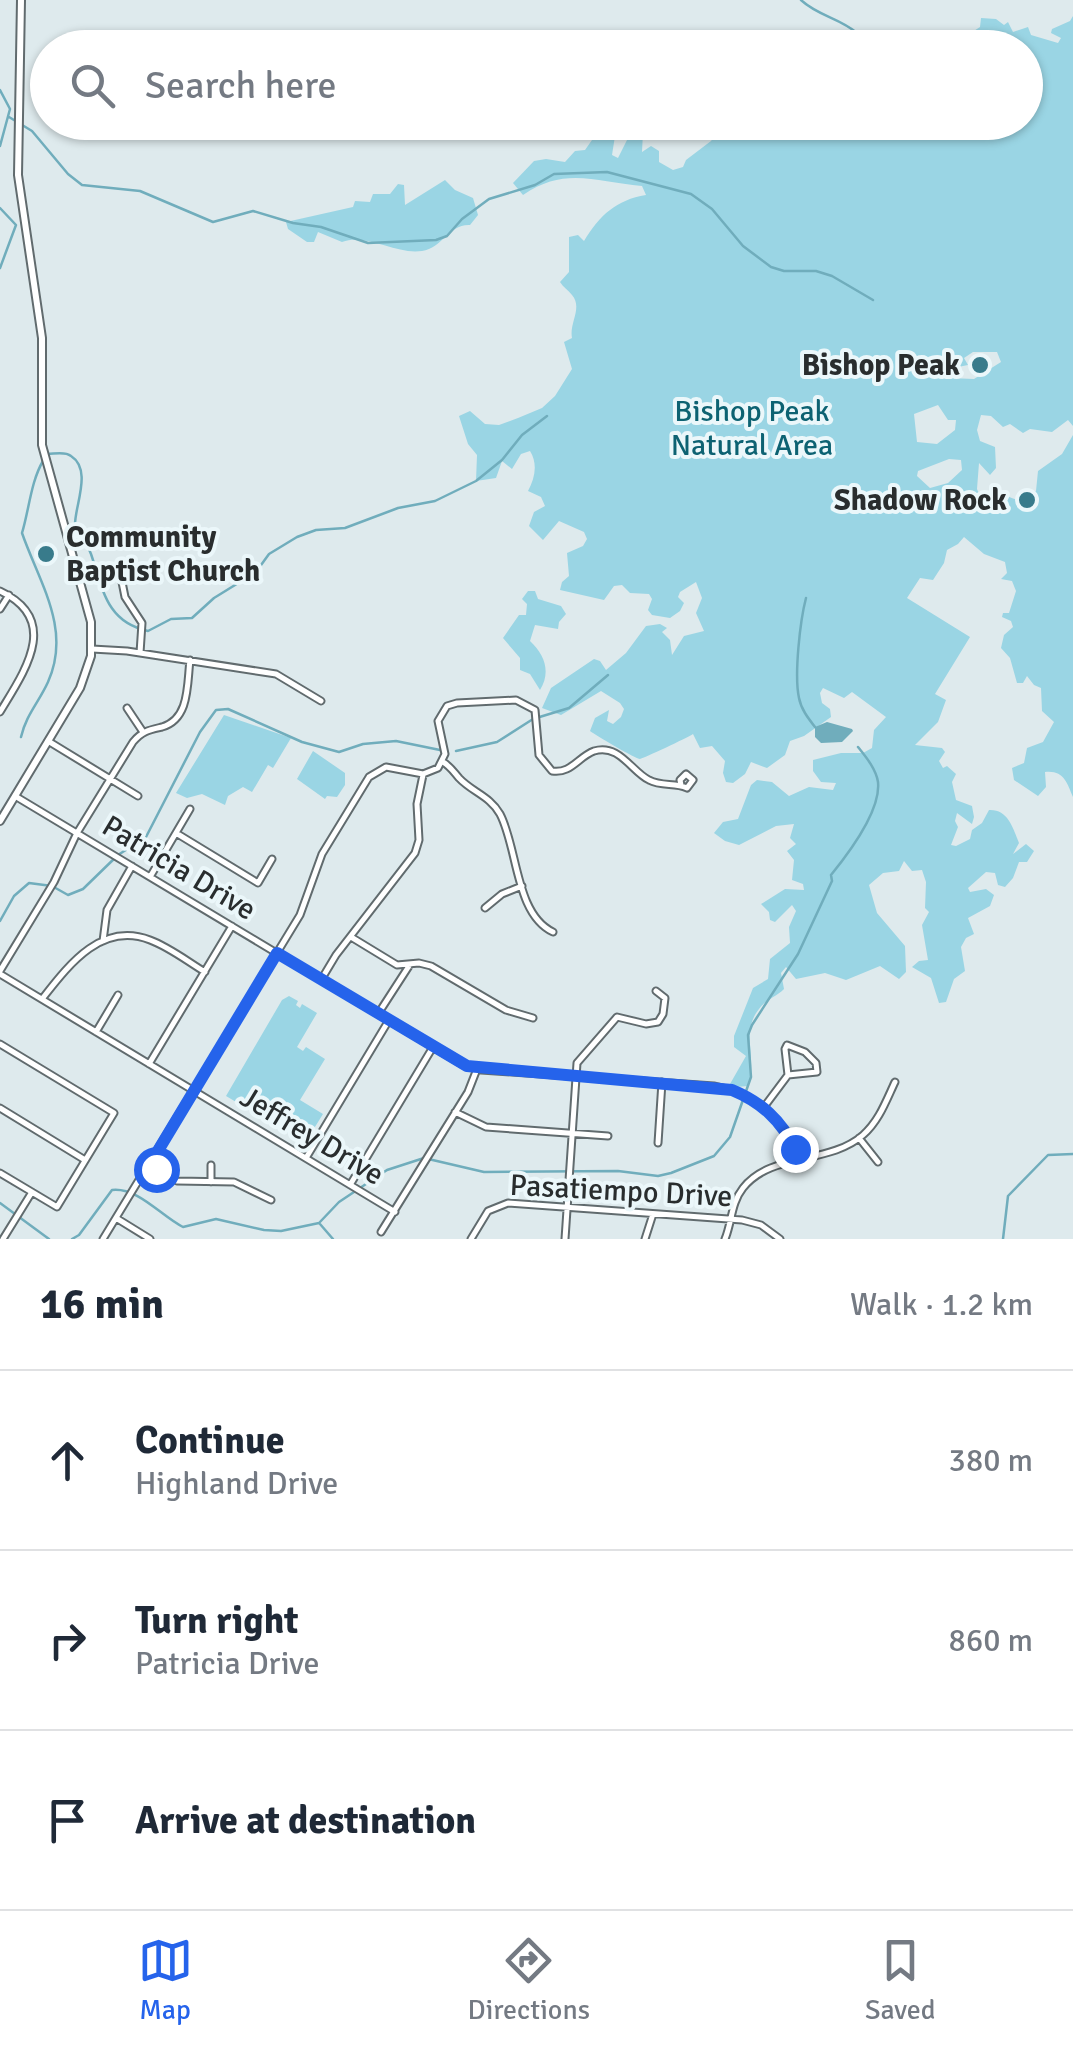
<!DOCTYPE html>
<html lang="en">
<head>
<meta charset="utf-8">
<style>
	body { margin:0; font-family:Signika,sans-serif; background:#f2f2f3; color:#1f2937 }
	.stop { position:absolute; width:30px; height:30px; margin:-22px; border:8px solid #2563eb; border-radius:50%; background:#fff }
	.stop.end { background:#2563eb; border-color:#fff; box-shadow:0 2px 10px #0008 }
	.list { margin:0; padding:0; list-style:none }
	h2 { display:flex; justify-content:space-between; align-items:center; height:130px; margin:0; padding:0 40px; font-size:42px }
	h2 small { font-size:32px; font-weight:400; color:#747a83 }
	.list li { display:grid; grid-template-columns:65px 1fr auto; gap:30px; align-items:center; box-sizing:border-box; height:180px; padding:0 40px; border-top:2px solid #e0e1e3 }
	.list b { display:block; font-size:38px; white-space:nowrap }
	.list p { margin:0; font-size:32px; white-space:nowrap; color:#747a83 }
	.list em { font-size:32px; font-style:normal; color:#747a83 }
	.icon { flex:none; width:55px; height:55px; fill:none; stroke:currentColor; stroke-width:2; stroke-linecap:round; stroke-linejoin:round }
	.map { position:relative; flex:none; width:1073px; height:1239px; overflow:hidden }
	.search { position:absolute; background:#fff; box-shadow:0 2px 8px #0004; left:30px; right:30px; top:30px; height:110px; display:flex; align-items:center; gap:25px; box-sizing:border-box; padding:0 35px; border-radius:55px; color:#747a83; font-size:38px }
	.sheet { height:670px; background:#fff }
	nav { display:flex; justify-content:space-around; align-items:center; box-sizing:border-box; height:140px; border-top:2px solid #e0e1e3; background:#fff; font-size:28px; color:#747a83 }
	nav a { display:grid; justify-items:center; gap:5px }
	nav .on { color:#2563eb }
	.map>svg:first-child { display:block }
	.green { fill:#9ad5e4; fill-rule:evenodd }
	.water { fill:#70adbc }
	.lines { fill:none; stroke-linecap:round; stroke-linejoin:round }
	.stream { stroke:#70adbc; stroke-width:2.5 }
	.minor-casing { stroke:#616b6e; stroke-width:9 }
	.tertiary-casing { stroke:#616b6e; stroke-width:10 }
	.minor { stroke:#fff; stroke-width:5 }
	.tertiary { stroke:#fff; stroke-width:6 }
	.route { stroke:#2563eb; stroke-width:12 }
	.poi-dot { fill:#387b8b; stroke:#ebf7fa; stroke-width:4 }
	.labels { text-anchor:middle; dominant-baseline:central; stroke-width:8; stroke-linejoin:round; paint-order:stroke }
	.poi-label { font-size:30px; font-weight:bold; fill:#292d2e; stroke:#ebf7fa; text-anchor:end }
	.park-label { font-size:30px; fill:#0d6272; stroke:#ebf7fa }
	.street-label { font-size:30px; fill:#292d2e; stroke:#ebf7fa }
</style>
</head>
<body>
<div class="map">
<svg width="1073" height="1239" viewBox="0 0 1073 1239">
	<rect width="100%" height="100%" fill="#deeaed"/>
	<path class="green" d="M 1073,16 L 1073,426 L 1068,420 L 1052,432 L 1030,429 L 1023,433 L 1010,424 L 1003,427 L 991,416 L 981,415 L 977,430 L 980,441 L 995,447 L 996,468 L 990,475 L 979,463 L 977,489 L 980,496 L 992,502 L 1006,495 C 1019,503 1026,500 1036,491 L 1038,471 L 1062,454 L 1073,435 L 1073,797 C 1067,783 1064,770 1045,772 L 1046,787 L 1038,796 L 1014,780 L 1012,768 L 1024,763 L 1027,748 L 1043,742 L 1054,722 L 1042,711 L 1041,688 L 1034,685 L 1027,676 L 1023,683 L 1017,683 L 1010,658 L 1001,648 L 1004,635 L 1013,627 L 1011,621 L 1002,617 L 1003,613 L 1009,613 L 1016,591 L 1012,581 L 1001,579 L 1007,573 L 1005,562 L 984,554 L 964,537 L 958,544 L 947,550 L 944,563 L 933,580 L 920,578 L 907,598 L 970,637 L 935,694 L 946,700 L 938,722 L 915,745 L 942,748 L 945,752 L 939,761 L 943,768 L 947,766 L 956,774 L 952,782 L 956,800 L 972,806 L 974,817 L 972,824 L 957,813 L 955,821 L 958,827 L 951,845 L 956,846 L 970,839 L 972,830 L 982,823 L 989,810 C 1008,809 1013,828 1019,843 L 1013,854 L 1026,844 L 1034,851 L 1027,862 L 1019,862 L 1013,878 L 1005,887 L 998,885 L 995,873 L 986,872 L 968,888 L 970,892 L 986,889 L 994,895 L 990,906 L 968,918 L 974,934 L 966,938 L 961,947 L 965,971 L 954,979 L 946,1002 L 939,1003 L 931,978 L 912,967 L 919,961 L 928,960 L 922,925 L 929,912 L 925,908 L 926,882 L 922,870 L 912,871 L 904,861 L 899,871 L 883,873 L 869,885 L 877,913 L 905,946 L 906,972 L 899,979 L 880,966 L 846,980 L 825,973 L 796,979 L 786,967 L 781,973 L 784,989 C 776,997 765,1000 759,1009 C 740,1032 758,1059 748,1086 L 736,1087 L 730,1084 L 746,1056 L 734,1047 L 734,1036 L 753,988 L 768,979 L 770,959 L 790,943 L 789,927 L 796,911 L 792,905 L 775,922 L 770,920 L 769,912 L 761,904 L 785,889 L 804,890 L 803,884 L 792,880 L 794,860 L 787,851 L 796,844 L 790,838 L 794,824 L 776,826 L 739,845 L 725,841 L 714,833 L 723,822 L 738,819 L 751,785 L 757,780 L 772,782 L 789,796 L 809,787 L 833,790 L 836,783 L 821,782 L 813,771 L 813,760 L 841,753 L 863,753 L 872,748 L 874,730 L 886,717 L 852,692 L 844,698 L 823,688 L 820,693 L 822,703 L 830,709 L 831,717 L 804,736 L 790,741 L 785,755 L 767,768 L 751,762 L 745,774 L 733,783 L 726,782 L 723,773 L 725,761 L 712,746 L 700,748 L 693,734 C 687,738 644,758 640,759 C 636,759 595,735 590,731 L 595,718 L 609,710 L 607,721 L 613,724 L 621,717 L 624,709 L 620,703 L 601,691 L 561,715 L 542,708 L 551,688 L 594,659 L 600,661 L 606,670 L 626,653 L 646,626 L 660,624 L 667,628 L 662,632 L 670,640 L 672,655 L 684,636 L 704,631 L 696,613 L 702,598 L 696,582 L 680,592 L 678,597 L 684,603 L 680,611 L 670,618 L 652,615 L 648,610 L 652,599 L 649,594 L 630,593 L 622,585 L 614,586 L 604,600 L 560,590 L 562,582 L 569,576 L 567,553 L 583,546 L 587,539 L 584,532 L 559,521 L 543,540 L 529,526 L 534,512 L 545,506 L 541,497 L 528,491 C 535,478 538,464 530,451 L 521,454 L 512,469 L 502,461 L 496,478 L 476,481 L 477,455 L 468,444 L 459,416 L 470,411 L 485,424 L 499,425 L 518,418 L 542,408 L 555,396 L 572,369 L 564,342 L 572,338 C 569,323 583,308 572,295 C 568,290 563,287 560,282 L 569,272 L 569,237 L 578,235 L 584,241 C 600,215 616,200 646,195 L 642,186 C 596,182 565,166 523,195 L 513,183 L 534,161 L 546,159 L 565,162 L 575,151 L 585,150 L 592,140 L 603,133 L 615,136 L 612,155 L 618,158 L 633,128 L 643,132 L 642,152 L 651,146 L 659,151 L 659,162 L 673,170 L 683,167 L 686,160 L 711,141 L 724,123 L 1026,122 L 1026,48 L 960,47 L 966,36 L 980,27 L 981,18 L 996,19 L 1004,25 L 1008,22 L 1013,32 L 1028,27 L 1031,35 L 1058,43 L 1061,38 L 1051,33 L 1052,29 L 1070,21 ZM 973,352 L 997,352 L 1001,362 L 974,379 L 949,378 L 945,372 L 948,369 L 968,365 L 964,358 ZM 938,405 L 948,420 L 956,420 L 955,430 L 937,444 L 917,442 L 914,414 ZM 949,459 L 961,460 L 962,470 L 948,483 L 930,488 L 917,476 L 918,471 Z
		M 445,180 L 455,190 L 473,198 L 478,215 L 470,225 C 448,224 443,248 422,251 C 396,255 367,233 342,242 L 318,232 L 314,242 L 307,242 L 288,229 L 286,222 L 353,207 L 355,201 L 370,202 L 373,194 L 390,194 L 398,184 L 404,185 L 405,205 Z
		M 528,591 L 535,591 L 538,599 L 561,606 L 566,614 L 559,622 L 558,629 L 535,625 L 530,641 C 545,655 551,672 540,690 L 530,674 L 520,670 L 520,658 L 503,638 L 519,615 L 526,615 L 527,604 L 522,599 Z
		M 224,715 L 291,738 L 273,768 L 268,765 L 252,792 L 243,787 L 228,796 L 225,805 L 202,794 L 187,798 L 176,793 Z
		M 313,751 L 345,773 L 345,785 L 337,797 L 327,796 L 325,799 L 297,779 Z
		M 289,996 L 298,1001 L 296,1005 L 300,1008 L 302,1004 L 317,1013 L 297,1047 L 303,1051 L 306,1047 L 325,1059 L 300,1100 L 323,1114 L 305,1143 L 226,1096 L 282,1000 Z"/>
	<path class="water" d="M 827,722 L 852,729 L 853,731 L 842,742 L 821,743 L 815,737 L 815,727 Z"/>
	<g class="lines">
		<path class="stream" d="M 801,0 C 818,16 840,18 857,33
			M 0,90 L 10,109 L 0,146
			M 9,117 L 32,131 L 68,174 L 82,185 L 140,191 L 213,222 L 253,211 L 293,223 L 321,227 L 368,243 L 436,240 L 447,236 L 462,219 L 489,199 L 535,185 L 554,174 L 607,172 L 691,194 L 712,209 L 743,246 L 771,267 L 784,271 L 816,271 L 832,276 L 873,300
			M 0,208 L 16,225 L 0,268
			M 48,454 C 54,454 65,451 71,456 C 93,470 74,507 75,526 C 81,536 87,543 91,554 C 103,589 106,622 148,631 L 171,619 L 192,618 L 214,598 L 256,572 L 269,554 L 297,537 L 316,530 L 345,528 L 398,508 L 435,501 L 476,481 L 502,460 L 522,435 L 547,416
			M 806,598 C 800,621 794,675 799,698 C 801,709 808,718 815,727
			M 21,737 C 26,715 39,702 48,682 C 72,629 39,582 22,533 C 29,510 31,481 43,461
			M 456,751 L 497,742 L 533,719 L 569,708 L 608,675
			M 0,921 L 14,896 L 29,883 L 52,886 L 68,895 L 83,889 L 118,855 L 146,837 L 200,732 L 216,710 L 228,709 L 302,742 L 339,752 L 363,744 L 396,741 L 440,750
			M 0,1203 L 49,1239
			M 320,1224 L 333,1239
			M 72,1239 L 79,1235 L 112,1190 C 138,1187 161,1216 183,1227 L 216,1219 L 264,1230 L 281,1231 L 319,1223 L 339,1202 L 387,1170 L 424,1158 L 484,1172 L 618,1171 L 658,1176 L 671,1173 L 714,1156 L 730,1137 L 751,1077 L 748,1035 L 752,1025 L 798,954 L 832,881 L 831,875 C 848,854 881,810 878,782 C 876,769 866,757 858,747
			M 1003,1239 L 1008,1196 L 1048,1155 L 1073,1154"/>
		<defs>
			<path id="minor" d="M 120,572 L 125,597 L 142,623 L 140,653
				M 0,591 C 62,620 24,672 0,712
				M 0,609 L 9,595
				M 92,649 L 127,651 L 276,674 L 321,701
				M 127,708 L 143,732
				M 48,741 L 138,796
				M 443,762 C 450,766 453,771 459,778 C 472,792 490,796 500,814 C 518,848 515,914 553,932
				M 15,796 L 463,1065 L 481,1070 L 714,1086 C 756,1094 785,1120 799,1161
				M 176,833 L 258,883 L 272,859
				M 150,877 L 190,809
				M 485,908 L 502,894 L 522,886
				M 351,937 L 397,965 L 419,963 L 431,966 L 506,1010 L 533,1018
				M 103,941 L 107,910 L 132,866
				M 0,971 L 54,882 L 77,833 L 133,742 C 142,731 149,730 162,727 C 190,719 187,684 190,660
				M 0,974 L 395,1212
				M 321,980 L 336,955 L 415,853 L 419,840 L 417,804 L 423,775
				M 42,999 C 68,966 101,921 150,940 C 169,947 187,961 205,972
				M 378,1014 L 409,966
				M 96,1032 L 118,995
				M 0,1044 L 114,1113 L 57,1207 L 0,1173
				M 787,1045 L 805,1052 L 816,1063 L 817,1072 L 788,1075 L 785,1049 Z
				M 149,1064 L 232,926
				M 764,1107 L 788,1075
				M 0,1108 L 85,1160
				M 455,1112 L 486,1127 L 608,1136
				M 859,1138 L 878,1162
				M 658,1143 L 662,1082
				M 306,1158 L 389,1020
				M 150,1165 L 177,1181 L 234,1182 L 271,1200
				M 211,1165 L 211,1182
				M 350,1185 L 433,1047
				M 116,1218 L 150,1239
				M 381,1232 L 468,1092 L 477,1069
				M 3,1239 L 32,1192
				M 103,1239 L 300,915 L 322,854 L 369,777 L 386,767 L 423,774 L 438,768 L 445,754 L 438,721 L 447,706 L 457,703 L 516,700 L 535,710 L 539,755 L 552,771 C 571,774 578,757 594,751 C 619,743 632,772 649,780 C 662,787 675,782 687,788 L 693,780 L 686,774 L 680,780 L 681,785
				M 471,1239 L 488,1211 L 508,1203 L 742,1220 L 761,1225 L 780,1239
				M 565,1239 L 577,1063 L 617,1017 L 646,1024 L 658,1022 L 663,1014 L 665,998 L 656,991
				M 645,1239 L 653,1214
				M 725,1239 C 732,1222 731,1203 743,1188 C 771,1152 829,1165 863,1135 C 879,1121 886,1101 895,1082"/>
			<path id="tertiary" d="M 0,821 L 80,688 L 91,656 L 91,622 L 42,445 L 42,338 L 18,175 L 21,0"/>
		</defs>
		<use href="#minor" class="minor-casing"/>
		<use href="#tertiary" class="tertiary-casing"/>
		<use href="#minor" class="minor"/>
		<use href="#tertiary" class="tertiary"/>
	</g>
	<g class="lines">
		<path class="route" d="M 156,1169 L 150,1164 L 277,953 L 467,1066 L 732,1090 C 761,1102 781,1120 795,1149"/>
	</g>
	<g class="poi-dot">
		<circle cx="980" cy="365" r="10"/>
		<circle cx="1027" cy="500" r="10"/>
		<circle cx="46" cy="554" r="10"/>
	</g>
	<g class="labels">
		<g class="poi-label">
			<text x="960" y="365">Bishop Peak</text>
			<text x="1007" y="500">Shadow Rock</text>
			<text x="66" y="537" text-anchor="start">Community<tspan x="66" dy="34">Baptist Church</tspan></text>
		</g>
		<g class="park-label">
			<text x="752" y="411">Bishop Peak<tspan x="752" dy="34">Natural Area</tspan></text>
		</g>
		<g class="street-label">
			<text transform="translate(179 868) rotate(31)">Patricia Drive</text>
			<text transform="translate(312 1136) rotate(31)">Jeffrey Drive</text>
			<text transform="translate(621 1191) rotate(3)">Pasatiempo Drive</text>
		</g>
	</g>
</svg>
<div class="stop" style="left:156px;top:1169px"></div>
<div class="stop end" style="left:795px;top:1149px"></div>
<div class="search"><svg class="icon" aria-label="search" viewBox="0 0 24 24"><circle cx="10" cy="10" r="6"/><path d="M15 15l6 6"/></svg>Search here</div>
</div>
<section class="sheet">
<h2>16 min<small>Walk · 1.2 km</small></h2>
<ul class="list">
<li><svg class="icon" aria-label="ahead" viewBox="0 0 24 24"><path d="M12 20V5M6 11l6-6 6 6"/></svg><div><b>Continue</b><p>Highland Drive</p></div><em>380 m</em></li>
<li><svg class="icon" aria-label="right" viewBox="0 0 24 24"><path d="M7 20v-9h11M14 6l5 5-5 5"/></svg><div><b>Turn right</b><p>Patricia Drive</p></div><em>860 m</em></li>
<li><svg class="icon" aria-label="arrive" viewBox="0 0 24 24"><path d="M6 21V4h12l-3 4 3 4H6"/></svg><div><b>Arrive at destination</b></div></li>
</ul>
</section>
<nav>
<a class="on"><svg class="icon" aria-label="map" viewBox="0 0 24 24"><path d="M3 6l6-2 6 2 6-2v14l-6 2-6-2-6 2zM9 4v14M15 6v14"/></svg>Map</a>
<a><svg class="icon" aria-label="directions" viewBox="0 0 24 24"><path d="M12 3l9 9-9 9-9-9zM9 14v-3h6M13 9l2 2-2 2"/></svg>Directions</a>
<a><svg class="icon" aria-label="saved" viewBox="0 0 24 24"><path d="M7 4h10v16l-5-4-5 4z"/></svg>Saved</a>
</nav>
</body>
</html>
